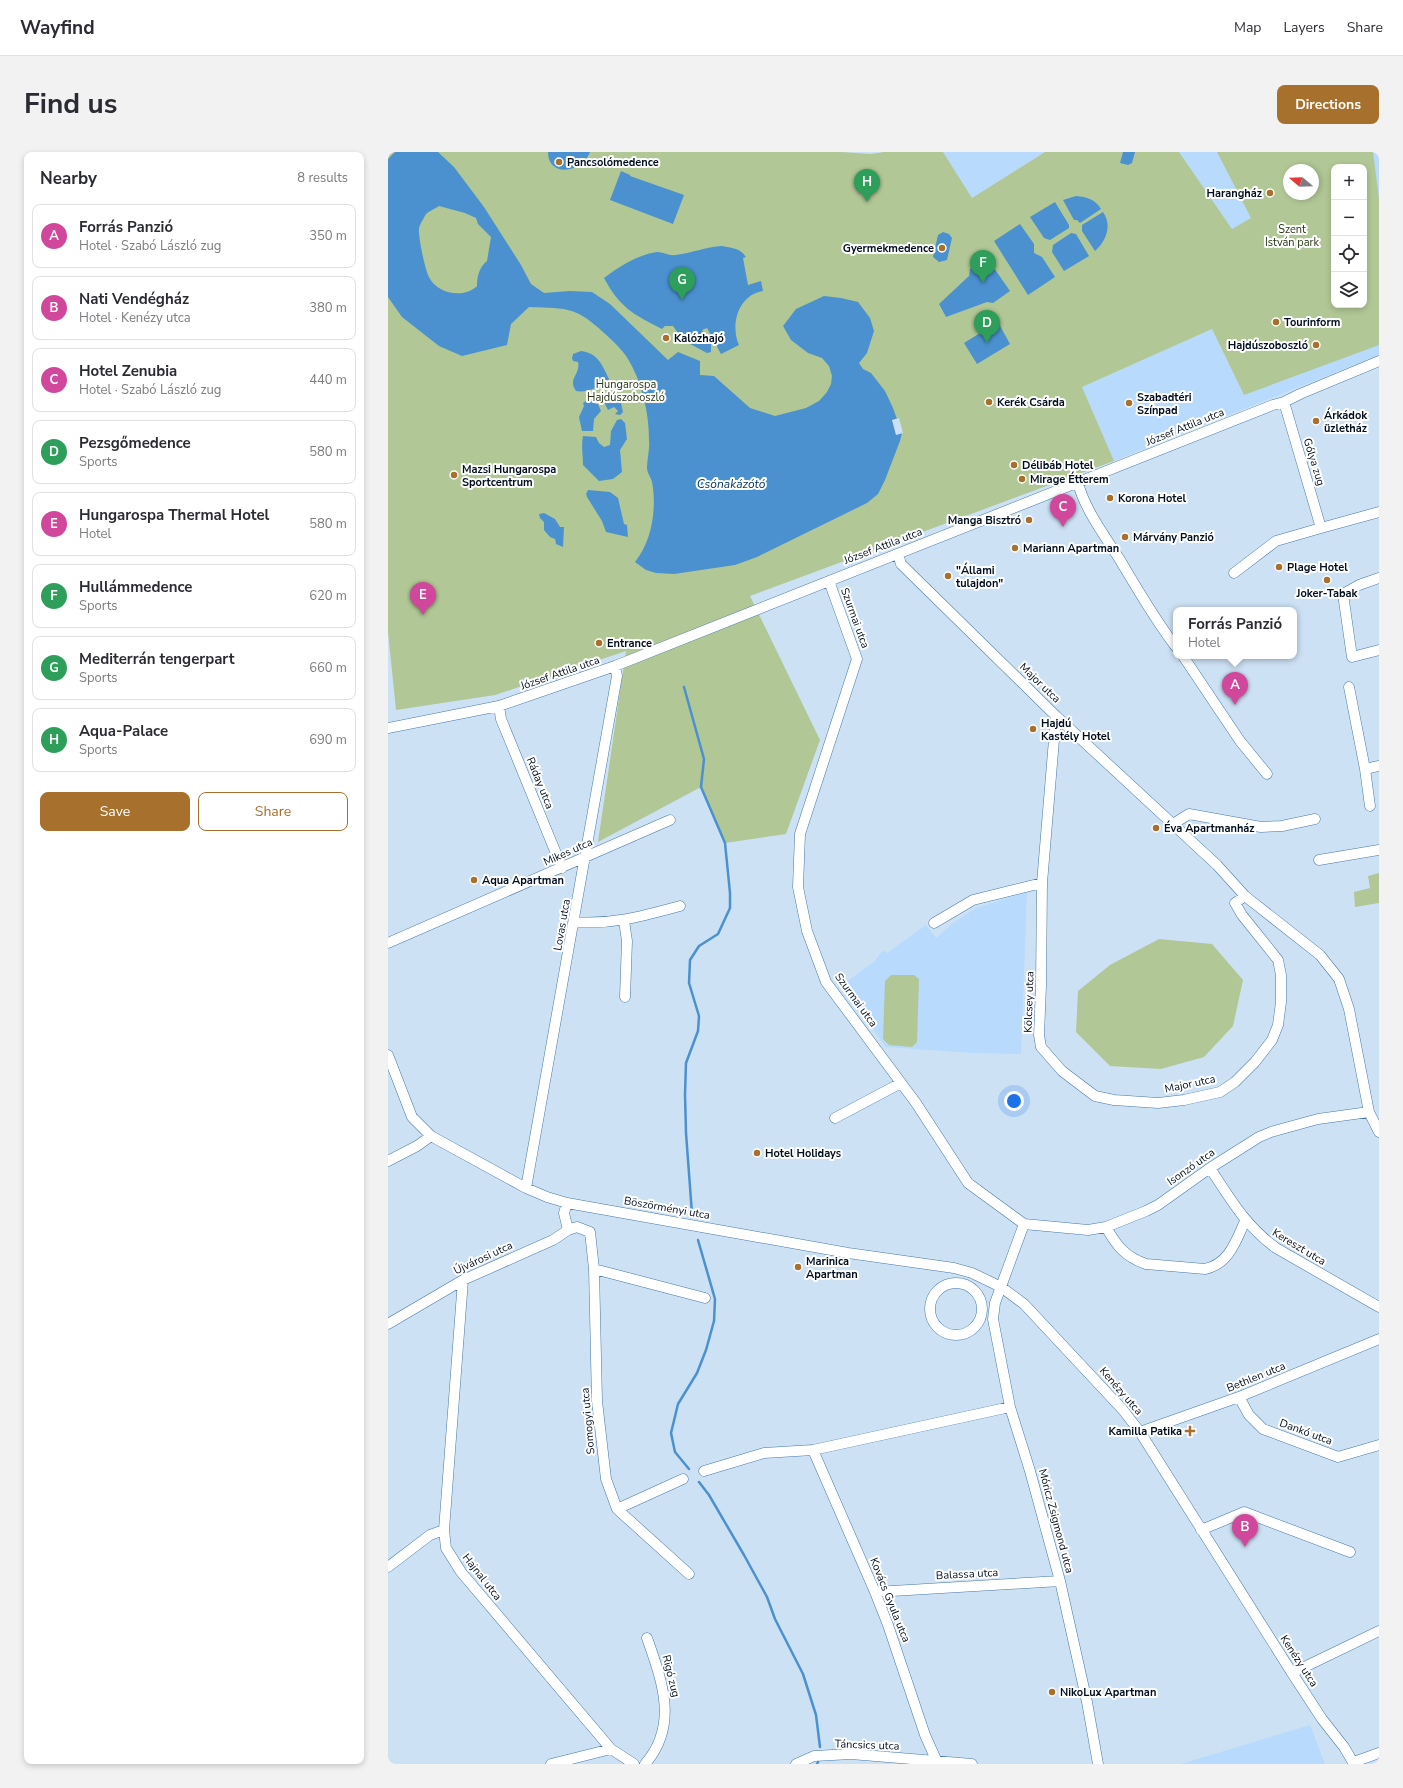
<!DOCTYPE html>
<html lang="en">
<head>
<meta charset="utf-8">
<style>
	body { margin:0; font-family:"Nunito Sans",sans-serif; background:#f2f2f3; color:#2b2b33 }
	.controls { position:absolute; right:12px; top:12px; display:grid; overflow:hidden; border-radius:8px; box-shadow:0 2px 6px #0003 }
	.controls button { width:36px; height:36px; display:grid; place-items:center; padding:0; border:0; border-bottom:1px solid #e1e1e2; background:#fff; color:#2b2b33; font:20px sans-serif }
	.compass { position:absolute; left:895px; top:12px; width:36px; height:36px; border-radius:50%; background:#fff; box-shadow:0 2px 6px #0003; rotate:289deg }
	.you { position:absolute; left:626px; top:949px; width:14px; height:14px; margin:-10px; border:3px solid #fff; border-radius:50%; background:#1a73e8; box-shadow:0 0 0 6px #1a73e833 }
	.badge { display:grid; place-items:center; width:26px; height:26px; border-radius:50%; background:#a7702c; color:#fff; font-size:13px; font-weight:700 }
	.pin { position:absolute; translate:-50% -33px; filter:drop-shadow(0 1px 2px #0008) }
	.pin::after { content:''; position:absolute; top:21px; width:14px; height:12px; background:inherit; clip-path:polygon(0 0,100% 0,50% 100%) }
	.popup { position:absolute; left:785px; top:455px; width:124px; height:52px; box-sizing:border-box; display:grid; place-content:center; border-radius:8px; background:#fff; filter:drop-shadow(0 1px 3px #0005); font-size:13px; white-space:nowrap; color:#7c7c81 }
	.popup b { font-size:15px; color:#2b2b33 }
	.popup::after { content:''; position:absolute; left:50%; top:100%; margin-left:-8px; border:8px solid transparent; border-top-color:#fff }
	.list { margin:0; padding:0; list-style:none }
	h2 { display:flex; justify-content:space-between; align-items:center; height:52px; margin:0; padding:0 16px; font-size:17px }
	h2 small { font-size:13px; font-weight:400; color:#7c7c81 }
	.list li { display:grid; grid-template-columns:26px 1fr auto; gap:12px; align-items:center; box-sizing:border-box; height:64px; margin:0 8px 8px; padding:0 8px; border:1px solid #e1e1e2; border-radius:8px }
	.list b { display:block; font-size:15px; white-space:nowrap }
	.list p { margin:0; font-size:13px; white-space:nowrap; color:#7c7c81 }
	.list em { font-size:13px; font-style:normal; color:#7c7c81 }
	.actions { display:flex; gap:8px; padding:12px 16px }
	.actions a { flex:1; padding:9px 0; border:1px solid #a7702c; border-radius:8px; text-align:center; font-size:14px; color:#a7702c }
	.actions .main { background:#a7702c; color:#fff }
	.icon { flex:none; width:22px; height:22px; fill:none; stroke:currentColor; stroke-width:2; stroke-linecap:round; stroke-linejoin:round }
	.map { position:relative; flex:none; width:991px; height:1612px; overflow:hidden; border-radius:8px }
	header { display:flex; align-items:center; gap:24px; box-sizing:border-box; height:56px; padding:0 20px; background:#fff; border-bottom:1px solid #e1e1e2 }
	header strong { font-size:19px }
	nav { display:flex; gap:22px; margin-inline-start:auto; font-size:14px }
	.intro { display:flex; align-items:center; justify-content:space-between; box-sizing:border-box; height:96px; padding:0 24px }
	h1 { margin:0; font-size:28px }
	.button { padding:10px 18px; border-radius:8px; background:#a7702c; color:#fff; font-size:14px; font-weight:700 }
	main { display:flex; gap:24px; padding:0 24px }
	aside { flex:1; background:#fff; border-radius:8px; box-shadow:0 2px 6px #0003 }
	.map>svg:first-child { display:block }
	.built { fill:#b8dafc; fill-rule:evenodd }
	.green { fill:#b1c795; fill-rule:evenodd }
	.water { fill:#4b91cf; fill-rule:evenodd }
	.pier { fill:#cde1f5 }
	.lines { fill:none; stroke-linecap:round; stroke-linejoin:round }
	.stream { stroke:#4b91cf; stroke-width:2.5 }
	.minor-casing { stroke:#4778a5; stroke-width:11 }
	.minor { stroke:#fff; stroke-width:10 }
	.poi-dot { fill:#a7702c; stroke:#fff; stroke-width:1.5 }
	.labels { text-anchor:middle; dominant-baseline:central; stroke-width:4; stroke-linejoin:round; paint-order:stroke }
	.poi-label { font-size:11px; font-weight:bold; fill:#000e1f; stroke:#fff; text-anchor:start }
	.park-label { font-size:11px; fill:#283613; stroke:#fff }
	.street-label { font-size:11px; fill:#000e1f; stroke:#fff }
	.water-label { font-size:12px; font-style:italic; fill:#00355e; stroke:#fff }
</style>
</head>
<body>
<header>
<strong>Wayfind</strong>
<nav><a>Map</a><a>Layers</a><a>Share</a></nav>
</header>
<div class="intro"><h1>Find us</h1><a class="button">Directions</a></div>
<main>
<aside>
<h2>Nearby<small>8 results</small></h2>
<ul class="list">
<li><span class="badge" style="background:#d1479c">A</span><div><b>Forrás Panzió</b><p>Hotel · Szabó László zug</p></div><em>350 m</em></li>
<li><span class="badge" style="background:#d1479c">B</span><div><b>Nati Vendégház</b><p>Hotel · Kenézy utca</p></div><em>380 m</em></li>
<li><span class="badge" style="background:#d1479c">C</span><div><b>Hotel Zenubia</b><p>Hotel · Szabó László zug</p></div><em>440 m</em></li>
<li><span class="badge" style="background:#2e9e5b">D</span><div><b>Pezsgőmedence</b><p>Sports</p></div><em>580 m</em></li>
<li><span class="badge" style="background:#d1479c">E</span><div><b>Hungarospa Thermal Hotel</b><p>Hotel</p></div><em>580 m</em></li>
<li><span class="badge" style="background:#2e9e5b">F</span><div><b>Hullámmedence</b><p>Sports</p></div><em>620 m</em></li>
<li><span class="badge" style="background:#2e9e5b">G</span><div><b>Mediterrán tengerpart</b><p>Sports</p></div><em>660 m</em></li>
<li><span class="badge" style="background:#2e9e5b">H</span><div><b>Aqua-Palace</b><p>Sports</p></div><em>690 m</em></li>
</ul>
<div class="actions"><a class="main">Save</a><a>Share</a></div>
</aside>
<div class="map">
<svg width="991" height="1612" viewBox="0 0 991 1612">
	<rect width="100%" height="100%" fill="#cde1f5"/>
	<path class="built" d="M 555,0 L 657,0 L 584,46 Z
		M 791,0 L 991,0 L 991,203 L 726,309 L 694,235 L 824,177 L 856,243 L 844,77 ZM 946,15 L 976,15 L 976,153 L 946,153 ZM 901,18 L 925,18 L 925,42 L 901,42 Z
		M 639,740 L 633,902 L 585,901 L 498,895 L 453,834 L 487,809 L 495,798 L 499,801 L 538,773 L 548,786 L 565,771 L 588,756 Z
		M 922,1573 L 937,1612 L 793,1612 Z"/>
	<path class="green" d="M 0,0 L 453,0 L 483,2 L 496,0 L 555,0 L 584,46 L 657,0 L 791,0 L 844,77 L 863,66 L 829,0 L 985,0 L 991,47 L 991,193 L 856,243 L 824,177 L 694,235 L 726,309 L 362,444 L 432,588 L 398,682 L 337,691 L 313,635 L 210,690 L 238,499 L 107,543 L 8,558 L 0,480 ZM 946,15 L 976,15 L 976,153 L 946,153 ZM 901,18 L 925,18 L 925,42 L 901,42 Z
		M 991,721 L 991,751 L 967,755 L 966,740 L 982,736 L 980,724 Z
		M 771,787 L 824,792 L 855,828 L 845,874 L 816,905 L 773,917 L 722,914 L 688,880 L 690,839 L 722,813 Z
		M 503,823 L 526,823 L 531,827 L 529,890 L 524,895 L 501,893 L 495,887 L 497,829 Z"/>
	<path class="water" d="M 7,0 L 50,0 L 66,15 L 96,55 L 133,113 L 143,132 L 156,141 L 182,139 L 204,140 L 222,152 L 280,208 L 290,200 L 312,209 L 312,223 L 326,224 L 362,256 L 387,264 L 418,256 L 431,249 L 439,240 L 443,232 L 444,224 L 441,214 L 434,206 L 420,201 L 403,188 L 395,174 L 408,157 L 436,144 L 453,146 L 470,150 L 482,166 L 486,179 L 479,201 L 471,211 L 475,217 L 483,221 L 497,239 L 505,256 L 514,281 L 512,289 L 497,328 L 490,342 L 479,351 L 369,405 L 347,413 L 286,422 L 268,421 L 258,418 L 247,410 C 264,389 269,356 264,330 C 263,325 259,321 259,316 C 259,307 262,297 261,288 C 261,261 254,230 240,207 C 234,197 224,188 215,180 C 205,171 194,161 180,158 C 168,155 153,156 141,155 L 123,172 L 119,193 L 74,204 L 51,194 L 14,165 L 0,145 L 0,7 ZM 51,54 L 77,61 L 88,66 L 90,72 L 103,85 L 99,109 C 91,115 89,125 89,134 C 76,147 49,142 41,125 C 37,118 30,84 31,76 C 32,72 36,66 38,62 C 41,59 47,57 51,54 Z
		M 160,0 L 202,0 C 194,21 160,26 160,0 Z
		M 735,0 L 747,0 L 744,11 L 740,13 L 732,11 Z
		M 233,19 L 242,23 L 242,24 L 296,43 L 285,72 L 222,48 Z
		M 688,44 C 699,45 707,47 713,57 L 692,71 L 689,68 L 686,68 L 675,48 Z
		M 667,50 L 681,73 L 681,76 L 662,88 L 656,86 L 642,65 Z
		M 715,60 C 724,73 719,88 707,99 L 694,79 L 694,73 Z
		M 632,72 L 646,92 L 646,101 L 654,105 L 667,125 L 640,143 L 606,89 Z
		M 555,80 L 561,82 L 564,86 L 559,108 L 551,110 L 545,105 L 550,83 Z
		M 683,81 L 688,82 L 701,104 L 676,119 L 664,100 L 665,93 Z
		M 334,94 C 344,96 352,96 358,105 L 355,106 L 360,133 L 373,129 L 375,139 C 350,143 342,173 351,193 L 333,202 L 319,176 L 314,178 L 320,185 L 318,186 L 323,192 L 323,200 L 319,201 L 289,185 L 290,181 L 285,174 L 277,174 L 274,177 C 245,162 232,156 216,126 C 232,114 249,103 269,100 C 275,100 281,104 288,103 C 303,101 318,95 334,94 Z
		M 599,106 L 622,139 L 605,151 L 599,150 L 558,165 L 551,152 L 581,124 L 582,117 Z
		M 610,170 L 622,192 L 589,212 L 576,191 Z
		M 193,199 C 210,201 214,213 221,227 L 220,230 C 210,235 199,241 188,239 C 179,227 193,222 190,210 L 185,209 L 184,206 L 185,202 Z
		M 231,243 L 235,260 L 232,263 L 227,262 L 230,259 L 226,255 L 220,258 L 217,252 L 219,245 L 225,245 Z
		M 198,249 L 206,249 L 207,252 L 210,252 L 213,259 L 206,267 L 205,279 L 194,279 L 191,265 L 196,254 L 195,251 Z
		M 233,267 L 237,271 L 239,287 L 232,298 L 234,320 L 225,327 L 211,329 L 195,313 C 195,303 193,294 195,284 L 208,285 L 211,291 L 216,295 L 222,293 L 223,279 L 229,268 Z
		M 200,338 L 222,340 L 230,346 L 236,372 L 239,373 L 240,385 L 218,380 L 214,369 L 199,345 L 198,342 Z
		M 156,361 L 167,367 L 172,375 L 176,375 L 175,395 L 168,392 L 167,387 L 162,385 L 156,378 L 156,370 L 152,366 L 151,362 Z"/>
	<path class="pier" d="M 511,266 L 515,281 L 508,283 L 504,268 Z"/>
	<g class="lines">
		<path class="stream" d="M 296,535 L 316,607 L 313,635 L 337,691 L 342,741 L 342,756 L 330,782 L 311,794 L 302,808 L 301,831 L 311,864 L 310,879 L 298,911 L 297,942 L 298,981 L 304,1062
			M 301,1317 L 287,1300 L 283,1281 L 290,1252 L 309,1221 L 318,1198 L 326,1169 L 327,1147 L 310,1088
			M 311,1330 L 321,1343 L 356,1403 L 379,1445 L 387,1467 L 415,1522 L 428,1563 L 432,1595
			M 429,1612 L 430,1610"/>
		<defs>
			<path id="minor" d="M 896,250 L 933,376 L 991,360
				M 690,331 C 697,358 717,384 732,408 C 750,438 767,468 788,495
				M 510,402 L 513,412 L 668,564 L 829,713 L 857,744 L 932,803 L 951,827 L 961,857 L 981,960 L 991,980
				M 846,421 L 888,389 L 933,376
				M 991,426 L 971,433 L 955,442 L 964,505 L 991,498
				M 441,429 L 469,507 L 412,682 L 410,735 L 419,779 L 438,830 L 528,951 L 580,1031 L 636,1072
				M 795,504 L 852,589 L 879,622
				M 961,535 L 977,617 L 991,614
				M 111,554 L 113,567 L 174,716
				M 668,564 L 654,731 L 653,834 L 651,883 L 653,895 L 674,919 L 707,944 L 726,948 L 770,951 L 796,948 L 832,940 L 847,930 L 867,910 L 884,888 L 890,873 L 893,850 L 893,823 L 890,808 L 854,763 L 847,751 L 857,744
				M 0,576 L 111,554 L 227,514 L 885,253 L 896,250 L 912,242 L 991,209
				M 977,617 L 982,654
				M 785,672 L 801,662 L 873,675 L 894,674 L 927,667
				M 931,708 L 991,698
				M 236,769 L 239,789 L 237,845
				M 186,770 C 225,773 255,764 292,754
				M 546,771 L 585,748 L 654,731
				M 0,791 L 282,668
				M 0,903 L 24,965 L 43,984 L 138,1036 L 159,1045 L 179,1051 L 460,1101 L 566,1116 L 584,1121 L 613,1135 L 636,1152 L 735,1258 L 752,1280 L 904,1521 L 934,1567 L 956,1595 L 966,1612
				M 447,966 L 513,931
				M 0,1009 L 29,994 L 43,984
				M 822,1016 C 843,1048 857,1073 888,1096 L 991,1155
				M 138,1036 L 229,524 L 227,514
				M 179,1051 L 176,1061 L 180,1078
				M 636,1072 L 607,1151 L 605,1167 L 622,1255 L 642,1319 L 672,1429 L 699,1550 L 710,1612
				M 636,1072 L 700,1078 L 718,1075 L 758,1059 L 770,1053 L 822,1016 L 871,985 L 883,980 L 930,967 L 981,960
				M 718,1075 C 728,1093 737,1105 758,1112 L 817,1117 C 841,1112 848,1089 857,1069
				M 206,1117 L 317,1146
				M 75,1128 L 56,1378 L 58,1396 L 73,1420 L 223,1597 L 246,1612
				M542 1157a26 26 0 1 1 52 0a26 26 0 1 1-52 0Z
				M 0,1172 L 75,1128 L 165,1088 L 180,1078 L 189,1075 L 202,1080 L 206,1117 L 209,1249 L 218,1327 L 229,1357 L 301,1422
				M 851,1245 L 861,1263 L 875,1277 L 950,1305 L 991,1293
				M 752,1280 L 851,1245 L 991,1187
				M 425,1298 L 487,1440 L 500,1473 L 537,1583 L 550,1612
				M 316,1319 L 376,1301 L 425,1298 L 622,1255
				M 229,1357 L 295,1327
				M 813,1378 L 856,1360 L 962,1400
				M 0,1415 L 42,1383 L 56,1378
				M 487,1440 L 672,1429
				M 904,1521 L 991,1479
				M 966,1610 L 991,1601
				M 163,1612 L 223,1597
				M 257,1612 C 291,1573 274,1529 259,1486
				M 408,1612 L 426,1604 L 463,1602 L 584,1612"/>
		</defs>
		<use href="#minor" class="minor-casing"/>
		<use href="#minor" class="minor"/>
	</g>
	<g class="poi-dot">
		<circle cx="171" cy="10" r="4"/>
		<circle cx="882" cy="41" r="4"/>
		<circle cx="554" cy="96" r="4"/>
		<circle cx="888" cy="170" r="4"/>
		<circle cx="278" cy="186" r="4"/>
		<circle cx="928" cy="193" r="4"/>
		<circle cx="601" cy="250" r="4"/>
		<circle cx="741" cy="251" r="4"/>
		<circle cx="928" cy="269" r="4"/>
		<circle cx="626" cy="313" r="4"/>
		<circle cx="66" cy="323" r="4"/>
		<circle cx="634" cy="327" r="4"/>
		<circle cx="722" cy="346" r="4"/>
		<circle cx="641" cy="368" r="4"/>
		<circle cx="737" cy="385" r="4"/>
		<circle cx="627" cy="396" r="4"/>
		<circle cx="891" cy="415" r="4"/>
		<circle cx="560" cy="424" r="4"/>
		<circle cx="939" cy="428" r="4"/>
		<circle cx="211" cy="491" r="4"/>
		<circle cx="645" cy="577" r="4"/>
		<circle cx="768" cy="676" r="4"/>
		<circle cx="86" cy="728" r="4"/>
		<circle cx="369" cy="1001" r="4"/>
		<circle cx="410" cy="1115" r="4"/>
		<path d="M800 1273h4v4h4v4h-4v4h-4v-4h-4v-4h4z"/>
		<circle cx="664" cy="1540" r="4"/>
	</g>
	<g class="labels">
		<g class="poi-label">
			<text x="179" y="10">Pancsolómedence</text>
			<text x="874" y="41" text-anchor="end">Harangház</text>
			<text x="546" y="96" text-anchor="end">Gyermekmedence</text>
			<text x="896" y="170">Tourinform</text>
			<text x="286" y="186">Kalózhajó</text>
			<text x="920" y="193" text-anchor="end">Hajdúszoboszló</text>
			<text x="749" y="245">Szabadtéri<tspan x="749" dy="13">Színpad</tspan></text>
			<text x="609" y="250">Kerék Csárda</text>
			<text x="936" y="263">Árkádok<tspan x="936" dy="13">üzletház</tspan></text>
			<text x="634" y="313">Délibáb Hotel</text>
			<text x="74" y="317">Mazsi Hungarospa<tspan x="74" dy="13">Sportcentrum</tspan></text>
			<text x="642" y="327">Mirage Étterem</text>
			<text x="730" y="346">Korona Hotel</text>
			<text x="633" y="368" text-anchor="end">Manga Bisztró</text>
			<text x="745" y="385">Márvány Panzió</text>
			<text x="635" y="396">Mariann Apartman</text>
			<text x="899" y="415">Plage Hotel</text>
			<text x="568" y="418">"Állami<tspan x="568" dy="13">tulajdon"</tspan></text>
			<text x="939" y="441" text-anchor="middle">Joker-Tabak</text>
			<text x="219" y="491">Entrance</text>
			<text x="653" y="571">Hajdú<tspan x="653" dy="13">Kastély Hotel</tspan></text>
			<text x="776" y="676">Éva Apartmanház</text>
			<text x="94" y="728">Aqua Apartman</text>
			<text x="377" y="1001">Hotel Holidays</text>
			<text x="418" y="1109">Marinica<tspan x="418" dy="13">Apartman</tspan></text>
			<text x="794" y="1279" text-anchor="end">Kamilla Patika</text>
			<text x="672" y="1540">NikoLux Apartman</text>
		</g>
		<g class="park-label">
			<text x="904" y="77">Szent<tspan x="904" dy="13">István park</tspan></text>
			<text x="238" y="232">Hungarospa<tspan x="238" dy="13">Hajdúszoboszló</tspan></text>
		</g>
		<g class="street-label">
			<text transform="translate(797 275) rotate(-22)">József Attila utca</text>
			<text transform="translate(926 310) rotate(73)">Gólya zug</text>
			<text transform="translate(495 394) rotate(-21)">József Attila utca</text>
			<text transform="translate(467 466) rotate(70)">Szurmai utca</text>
			<text transform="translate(172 521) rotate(-19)">József Attila utca</text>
			<text transform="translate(652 531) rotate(44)">Major utca</text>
			<text transform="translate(152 631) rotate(68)">Ráday utca</text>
			<text transform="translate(180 700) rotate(-24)">Mikes utca</text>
			<text transform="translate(174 773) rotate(-80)">Lovas utca</text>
			<text transform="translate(468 848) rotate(54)">Szurmai utca</text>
			<text transform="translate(641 850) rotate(-88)">Kölcsey utca</text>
			<text transform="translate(802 932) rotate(-12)">Major utca</text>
			<text transform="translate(803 1015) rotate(-35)">Isonzó utca</text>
			<text transform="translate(279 1056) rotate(10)">Böszörményi utca</text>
			<text transform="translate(911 1095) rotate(31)">Kereszt utca</text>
			<text transform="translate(95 1106) rotate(-25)">Újvárosi utca</text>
			<text transform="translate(868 1225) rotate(-22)">Bethlen utca</text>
			<text transform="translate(733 1239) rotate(49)">Kenézy utca</text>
			<text transform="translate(200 1269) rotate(-95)">Somogyi utca</text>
			<text transform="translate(918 1280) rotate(20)">Dankó utca</text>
			<text transform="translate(668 1369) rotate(75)">Móricz Zsigmond utca</text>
			<text transform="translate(579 1422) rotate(-3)">Balassa utca</text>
			<text transform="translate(94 1425) rotate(52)">Hajnal utca</text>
			<text transform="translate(502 1448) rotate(68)">Kovács Gyula utca</text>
			<text transform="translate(911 1509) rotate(57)">Kenézy utca</text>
			<text transform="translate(283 1524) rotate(76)">Rigó zug</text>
			<text transform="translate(479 1593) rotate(2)">Táncsics utca</text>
		</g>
		<g class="water-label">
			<text x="343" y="332">Csónakázótó</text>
		</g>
	</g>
</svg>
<div class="controls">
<button>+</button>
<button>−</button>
<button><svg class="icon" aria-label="locate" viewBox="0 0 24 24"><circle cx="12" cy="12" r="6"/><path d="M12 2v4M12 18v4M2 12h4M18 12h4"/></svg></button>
<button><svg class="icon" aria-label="layers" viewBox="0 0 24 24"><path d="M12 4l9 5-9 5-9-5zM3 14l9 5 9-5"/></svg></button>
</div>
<svg class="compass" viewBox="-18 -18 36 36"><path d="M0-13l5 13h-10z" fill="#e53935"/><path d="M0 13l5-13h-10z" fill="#7c7c81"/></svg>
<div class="you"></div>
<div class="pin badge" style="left:847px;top:553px;background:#d1479c">A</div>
<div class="popup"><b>Forrás Panzió</b>Hotel</div>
<div class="pin badge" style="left:857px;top:1395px;background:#d1479c">B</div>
<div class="pin badge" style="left:675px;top:375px;background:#d1479c">C</div>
<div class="pin badge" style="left:599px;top:191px;background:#2e9e5b">D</div>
<div class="pin badge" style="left:35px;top:463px;background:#d1479c">E</div>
<div class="pin badge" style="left:595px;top:131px;background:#2e9e5b">F</div>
<div class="pin badge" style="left:294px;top:148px;background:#2e9e5b">G</div>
<div class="pin badge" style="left:479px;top:50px;background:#2e9e5b">H</div>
</div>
</main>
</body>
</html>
